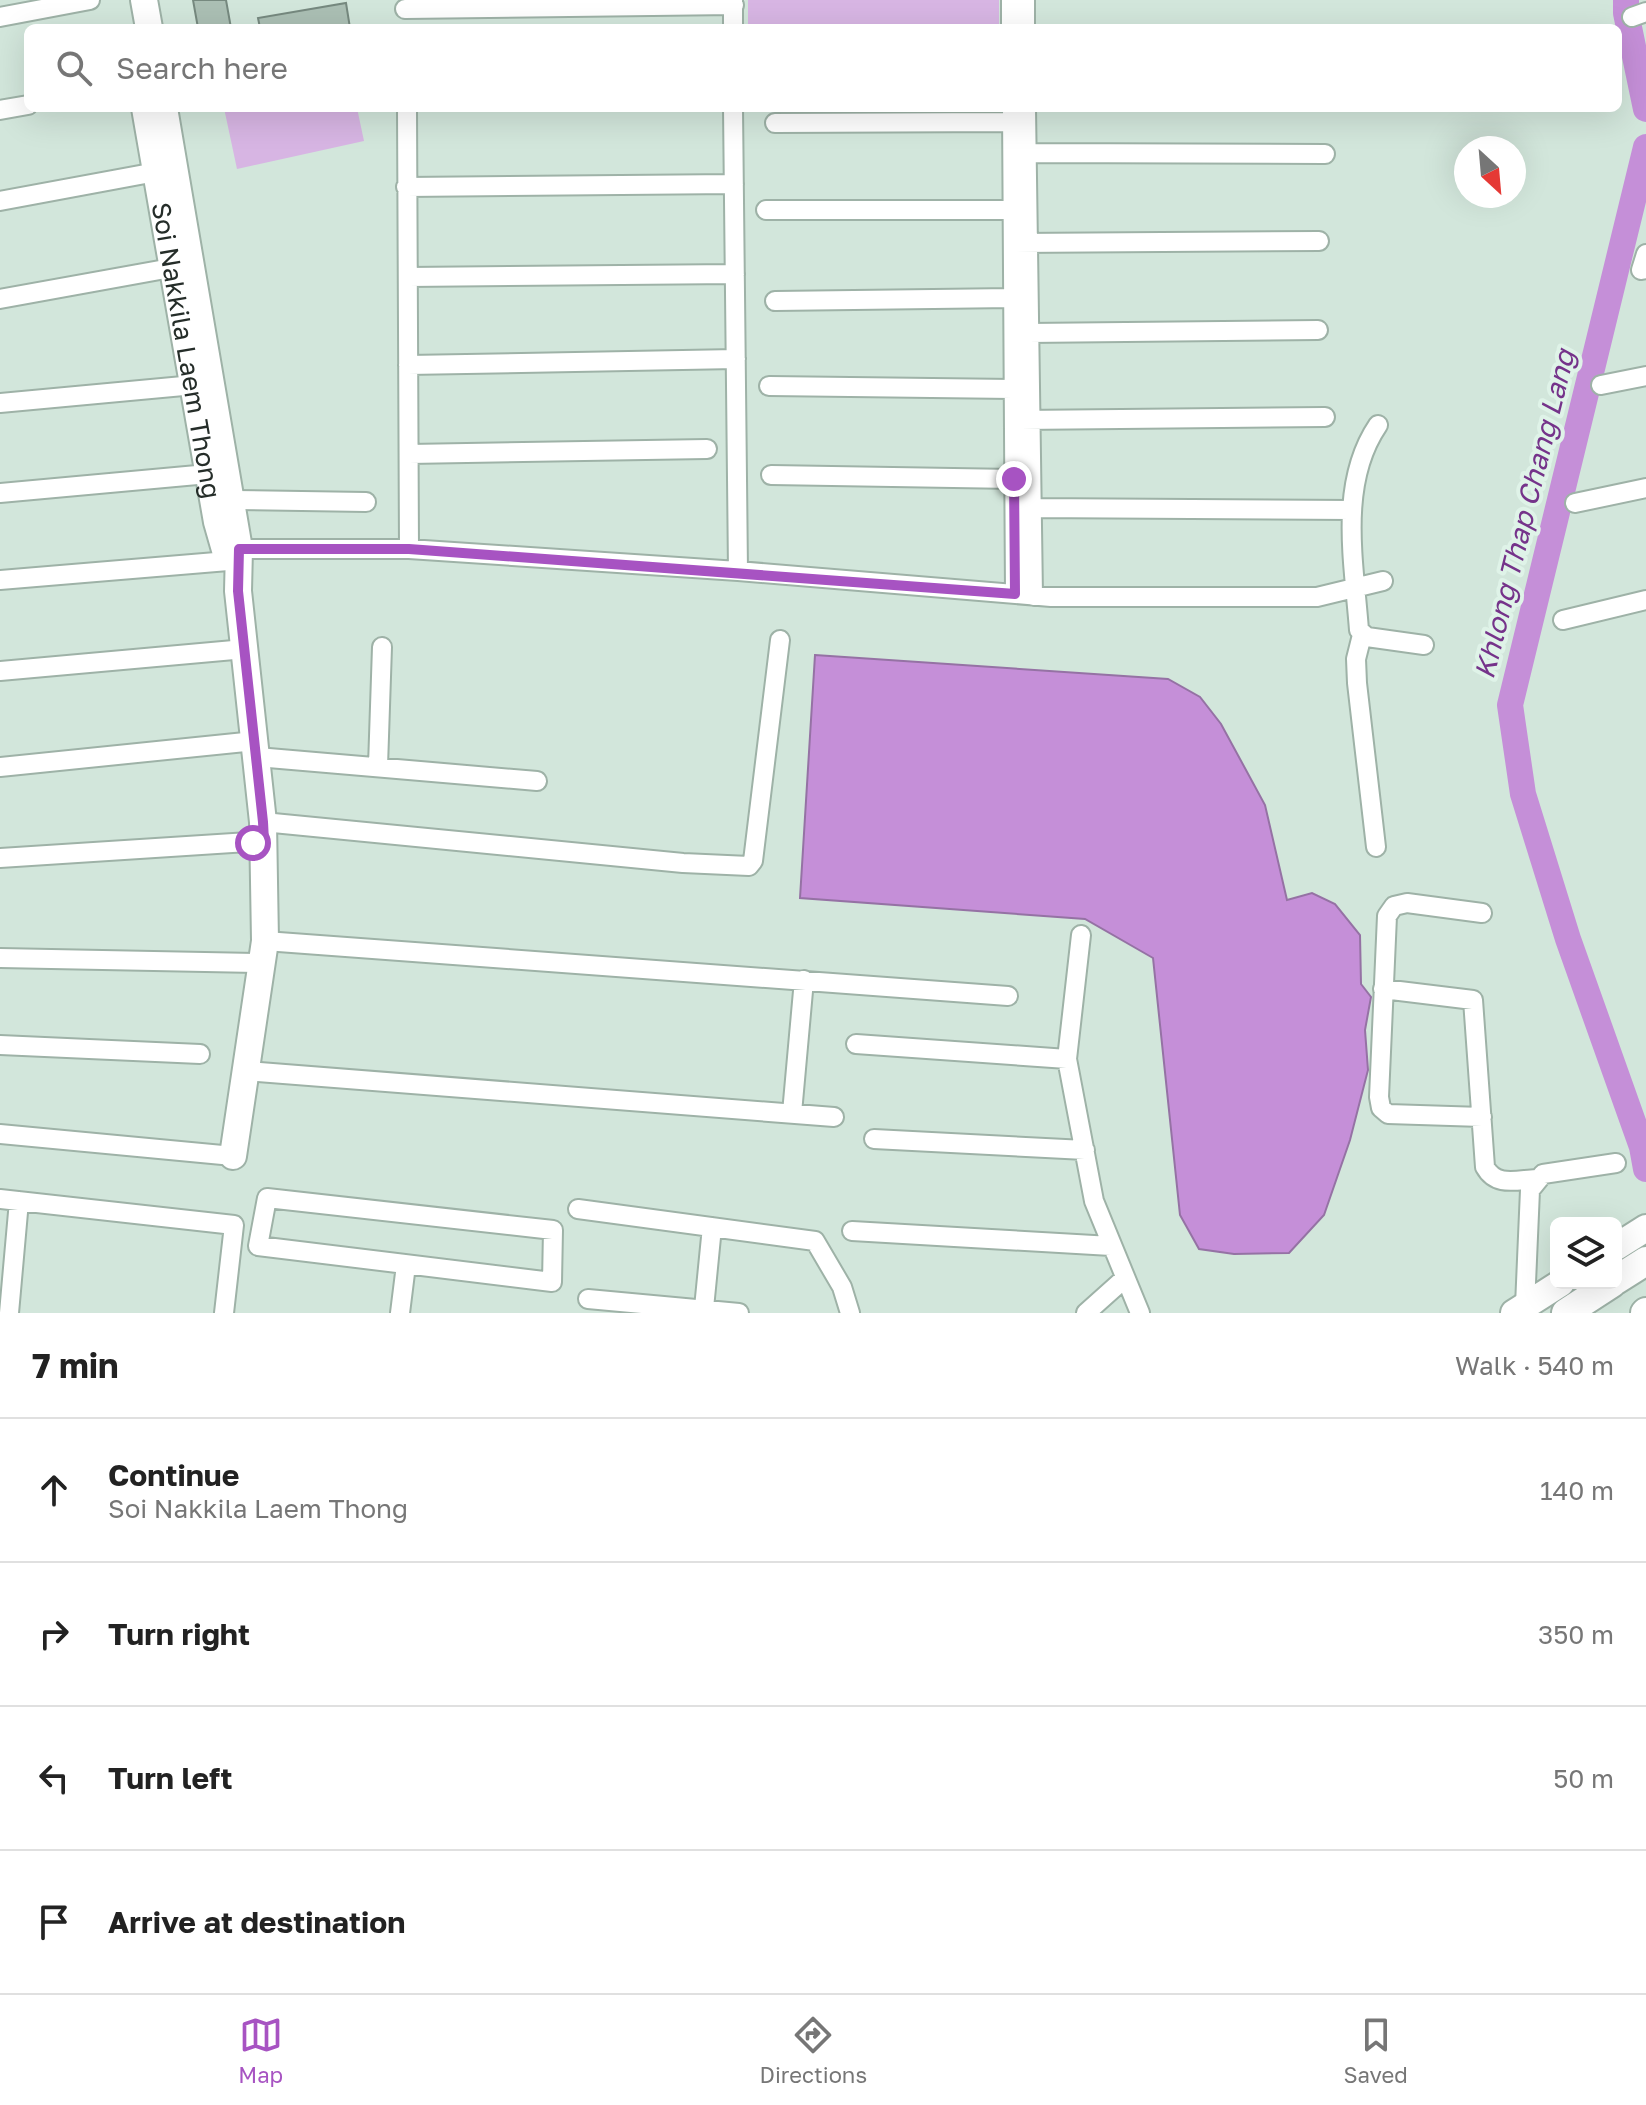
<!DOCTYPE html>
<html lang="en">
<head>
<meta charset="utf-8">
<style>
	body { margin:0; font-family:"Golos Text",sans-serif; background:#f2f2f2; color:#222 }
	.controls { position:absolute; right:24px; bottom:24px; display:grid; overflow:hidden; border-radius:12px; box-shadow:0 8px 32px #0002 }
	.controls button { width:72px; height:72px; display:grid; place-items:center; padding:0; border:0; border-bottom:2px solid #e0e0e0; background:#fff; color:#222; font:40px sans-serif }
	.compass { position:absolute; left:1454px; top:136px; width:72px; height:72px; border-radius:50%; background:#fff; box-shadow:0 8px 32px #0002; rotate:154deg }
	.stop { position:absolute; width:24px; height:24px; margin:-18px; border:6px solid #a753c2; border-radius:50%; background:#fff }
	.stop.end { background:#a753c2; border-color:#fff; box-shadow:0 2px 8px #0008 }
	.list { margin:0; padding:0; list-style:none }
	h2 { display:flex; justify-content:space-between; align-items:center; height:104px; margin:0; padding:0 32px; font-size:34px }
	h2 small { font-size:26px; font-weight:400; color:#767676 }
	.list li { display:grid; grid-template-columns:52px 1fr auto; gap:24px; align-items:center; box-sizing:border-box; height:144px; padding:0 32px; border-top:2px solid #e0e0e0 }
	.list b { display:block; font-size:30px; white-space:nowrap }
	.list p { margin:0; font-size:26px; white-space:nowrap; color:#767676 }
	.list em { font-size:26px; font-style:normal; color:#767676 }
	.icon { flex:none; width:44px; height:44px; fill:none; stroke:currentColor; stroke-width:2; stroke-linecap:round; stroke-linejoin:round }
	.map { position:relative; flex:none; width:1646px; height:1313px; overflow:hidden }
	.search { position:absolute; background:#fff; box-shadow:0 8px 32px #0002; left:24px; right:24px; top:24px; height:88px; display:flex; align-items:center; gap:20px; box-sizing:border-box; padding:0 28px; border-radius:12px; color:#767676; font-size:30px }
	.sheet { height:680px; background:#fff }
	nav { display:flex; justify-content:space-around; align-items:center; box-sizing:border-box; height:112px; border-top:2px solid #e0e0e0; background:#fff; font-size:22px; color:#767676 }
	nav a { display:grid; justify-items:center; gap:4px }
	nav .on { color:#a753c2 }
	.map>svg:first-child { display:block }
	.pitch { fill:#d7b5e3 }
	.water { fill:#c58fd8; stroke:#9572a4; stroke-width:2 }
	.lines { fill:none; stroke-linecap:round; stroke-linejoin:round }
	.river { stroke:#c58fd8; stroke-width:26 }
	.building { fill:#abbfb4; stroke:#76897f; stroke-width:2 }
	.street-casing { stroke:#9eb2a7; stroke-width:22 }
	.secondary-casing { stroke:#9eb2a7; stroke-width:30 }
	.primary-casing { stroke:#9eb2a7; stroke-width:32 }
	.street { stroke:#fff; stroke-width:18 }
	.secondary { stroke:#fff; stroke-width:26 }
	.primary { stroke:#fff; stroke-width:28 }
	.route { stroke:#a753c2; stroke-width:10 }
	.labels { text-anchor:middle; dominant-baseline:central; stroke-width:8; stroke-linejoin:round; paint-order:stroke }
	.street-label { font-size:26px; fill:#252d29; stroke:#dff3e8 }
	.water-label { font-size:28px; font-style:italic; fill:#75338a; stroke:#dff3e8 }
</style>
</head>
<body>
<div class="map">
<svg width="1646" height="1313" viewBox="0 0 1646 1313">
	<rect width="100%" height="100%" fill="#d2e6db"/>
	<path class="pitch" d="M 748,0 L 999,0 L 999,28 L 748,28 Z
		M 224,108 L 357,108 L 364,141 L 237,169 Z"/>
	<path class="water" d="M 815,655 L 1168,679 L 1200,697 L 1221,724 L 1265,805 L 1287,900 L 1312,893 L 1335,904 L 1360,935 L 1361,984 L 1371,997 L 1365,1030 L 1368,1070 L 1350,1140 L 1324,1215 L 1289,1253 L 1234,1254 L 1199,1249 L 1180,1215 L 1153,958 L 1085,919 L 800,898 Z"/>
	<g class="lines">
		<path class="river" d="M 1626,0 L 1626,13 L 1646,109
			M 1646,147 L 1510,705 L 1523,794 L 1568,939 L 1642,1147 L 1646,1169"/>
	</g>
	<path class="building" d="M 193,0 L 226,0 L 231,28 L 198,28 Z
		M 346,3 L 350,28 L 260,28 L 258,18 Z"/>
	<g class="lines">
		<defs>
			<path id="street" d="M 1025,0 L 1025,28
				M 405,9 L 734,5
				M 0,17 L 90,0
				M 1632,17 L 1646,12
				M 733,28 L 733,0
				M 1011,28 L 1011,0
				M 407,108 L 409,549
				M 733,108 L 738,571
				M 1012,108 L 1015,594
				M 1026,108 L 1033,596
				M 0,110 L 28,105
				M 775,123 L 1012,122
				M 1027,153 L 1325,154
				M 406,187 L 734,184
				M 0,201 L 156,172
				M 766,210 L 1010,210
				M 1014,243 L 1319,241
				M 1646,254 L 1641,270 L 1646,269
				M 408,277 L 735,274
				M 0,299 L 182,266
				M 775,301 L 1012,298
				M 1028,333 L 1318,330
				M 408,365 L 736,359
				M 1601,385 L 1646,376
				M 769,386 L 1013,389
				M 0,403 L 194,385
				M 1020,420 L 1325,417
				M 1378,425 C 1338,484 1354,562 1359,630 L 1367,637 L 1424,645
				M 409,454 L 707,449
				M 771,475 L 1014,479
				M 0,493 L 208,474
				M 232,500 L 366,502
				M 1575,503 L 1646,488
				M 1031,508 L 1352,510
				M 239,549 L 409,549 L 738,571 L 1051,597 L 1317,597 L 1383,581
				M 0,580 L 228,561
				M 1563,620 L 1646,600
				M 1362,635 L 1356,659 L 1357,683 L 1376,847
				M 0,671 L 245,649
				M 257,757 L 537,781
				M 378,766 L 382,647
				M 0,767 L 255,741
				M 263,822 L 683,863 L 749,866 L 753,861 L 780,640
				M 0,858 L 264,841
				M 1482,913 L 1407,903 L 1394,906 L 1387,916 L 1379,1097 L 1381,1108 L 1388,1114 L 1482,1117
				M 1081,935 L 1067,1059 L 1094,1201 L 1140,1313
				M 265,941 L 1008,996
				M 0,958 L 261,963
				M 1383,989 L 1473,1000 L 1485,1167 C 1496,1187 1516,1180 1536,1179
				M 856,1044 L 1067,1059
				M 0,1045 L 200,1054
				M 246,1071 L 834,1117
				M 792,1113 L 804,980
				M 0,1134 L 233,1156
				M 874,1139 L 1085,1150
				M 267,1198 L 553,1230 L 552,1282 L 258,1246 Z
				M 0,1199 L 234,1225 L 224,1313
				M 578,1209 L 815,1241 L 842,1287 L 850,1313
				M 852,1231 L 1111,1246
				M 588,1299 L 739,1313
				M 1525,1306 L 1530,1190 L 1543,1174 L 1616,1163
				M 704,1308 L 712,1227
				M 9,1313 L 19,1201
				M 400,1313 L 406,1265
				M 1086,1313 L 1124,1279"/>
			<g id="secondary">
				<path d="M 144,0 L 149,28"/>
				<path id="s1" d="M 145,108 L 217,522 L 227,557"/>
				<path d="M 164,108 L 239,549 L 238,591 L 263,822 L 265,941 L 233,1156"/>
				<path d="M 1616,1247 L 1646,1228"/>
				<path d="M 1514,1313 L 1561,1283"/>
			</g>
			<path id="primary" d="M 1616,1280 L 1646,1261
				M 1566,1313 L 1612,1283
				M 1645,1313 L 1646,1312"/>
		</defs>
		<use href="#street" class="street-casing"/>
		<use href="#secondary" class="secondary-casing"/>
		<use href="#primary" class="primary-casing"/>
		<use href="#street" class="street"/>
		<use href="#secondary" class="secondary"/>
		<use href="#primary" class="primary"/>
	</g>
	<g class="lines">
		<path class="route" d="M 253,843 L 264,841 L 263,822 L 238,591 L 239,549 L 409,549 L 1015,594 L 1014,479"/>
	</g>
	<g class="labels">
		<g class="street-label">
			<text stroke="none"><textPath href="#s1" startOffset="246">Soi Nakkila Laem Thong</textPath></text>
		</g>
		<g class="water-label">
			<text transform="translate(1524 514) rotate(-76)">Khlong Thap Chang Lang</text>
		</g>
	</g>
</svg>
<div class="controls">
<button><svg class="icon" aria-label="layers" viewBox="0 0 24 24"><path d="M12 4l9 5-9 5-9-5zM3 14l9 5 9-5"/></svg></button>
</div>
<svg class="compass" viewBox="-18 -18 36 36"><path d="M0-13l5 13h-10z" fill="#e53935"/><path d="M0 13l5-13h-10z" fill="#767676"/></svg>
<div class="stop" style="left:253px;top:843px"></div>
<div class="stop end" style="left:1014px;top:479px"></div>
<div class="search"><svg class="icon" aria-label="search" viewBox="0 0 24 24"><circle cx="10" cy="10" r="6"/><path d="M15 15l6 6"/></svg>Search here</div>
</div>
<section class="sheet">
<h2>7 min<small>Walk · 540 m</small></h2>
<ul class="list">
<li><svg class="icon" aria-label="ahead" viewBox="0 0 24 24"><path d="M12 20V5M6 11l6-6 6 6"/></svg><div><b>Continue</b><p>Soi Nakkila Laem Thong</p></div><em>140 m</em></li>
<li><svg class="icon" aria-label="right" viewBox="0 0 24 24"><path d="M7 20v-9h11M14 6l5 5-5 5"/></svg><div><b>Turn right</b></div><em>350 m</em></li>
<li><svg class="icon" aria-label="left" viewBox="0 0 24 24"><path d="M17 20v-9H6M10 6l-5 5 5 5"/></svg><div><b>Turn left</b></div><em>50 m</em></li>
<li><svg class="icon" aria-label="arrive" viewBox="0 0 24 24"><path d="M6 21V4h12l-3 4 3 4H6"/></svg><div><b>Arrive at destination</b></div></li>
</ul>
</section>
<nav>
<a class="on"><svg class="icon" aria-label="map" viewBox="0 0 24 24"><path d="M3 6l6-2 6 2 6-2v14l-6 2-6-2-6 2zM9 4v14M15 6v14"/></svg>Map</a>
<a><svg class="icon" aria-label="directions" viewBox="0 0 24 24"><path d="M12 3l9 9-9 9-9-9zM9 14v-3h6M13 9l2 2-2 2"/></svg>Directions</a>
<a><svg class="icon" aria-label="saved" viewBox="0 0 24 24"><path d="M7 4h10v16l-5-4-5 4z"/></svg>Saved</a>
</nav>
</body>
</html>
